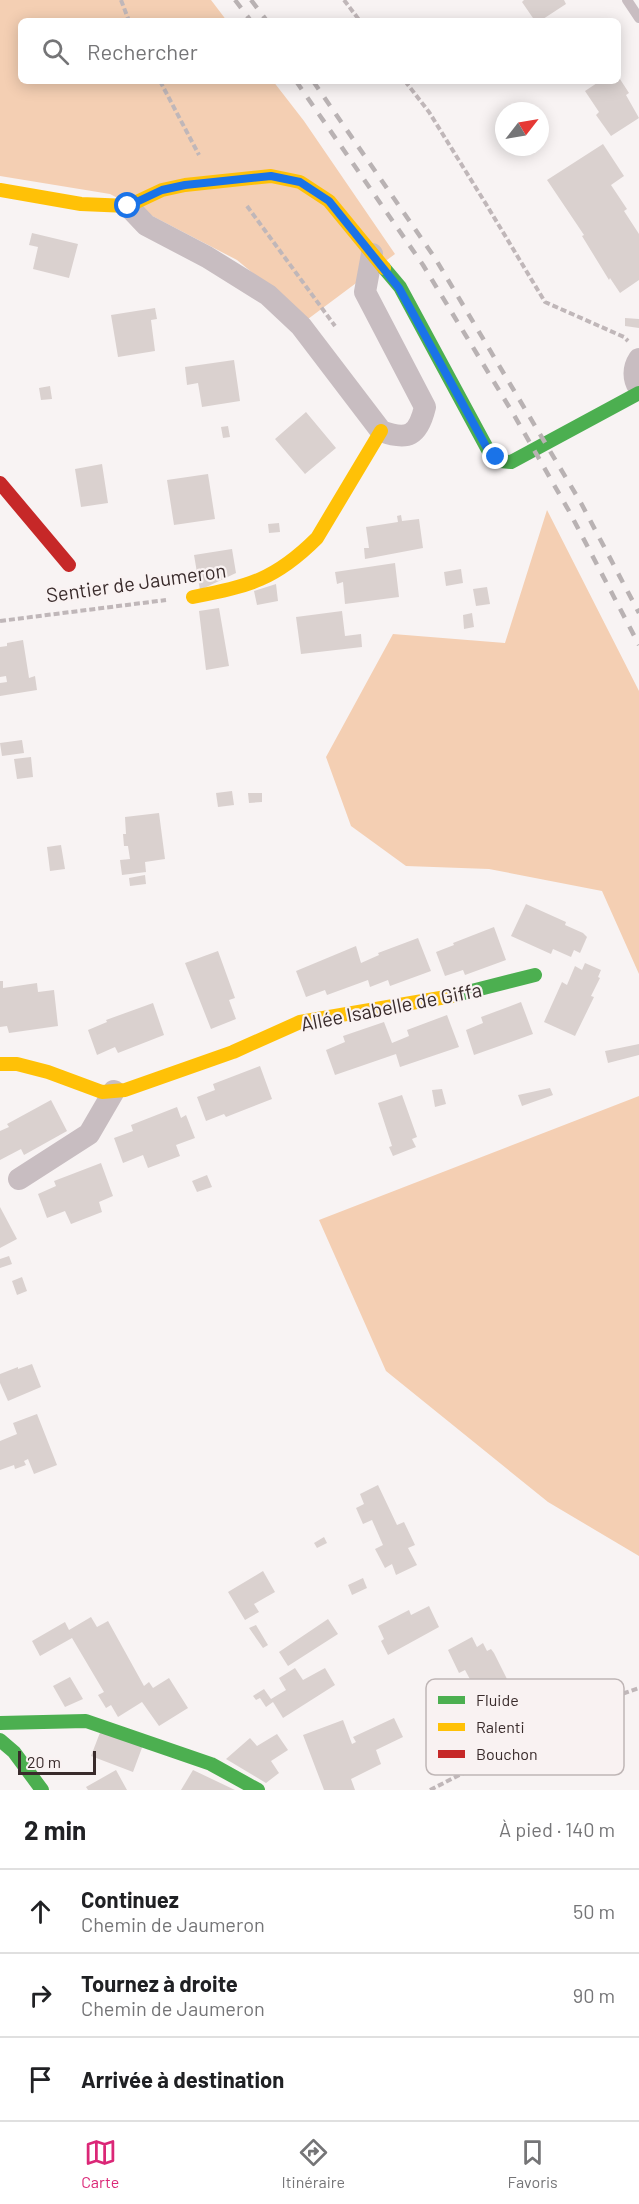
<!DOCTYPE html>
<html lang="fr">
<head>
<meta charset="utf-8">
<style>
	body { margin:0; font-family:Barlow,sans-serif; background:#f2f2f2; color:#202124 }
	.compass { position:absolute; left:495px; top:102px; width:54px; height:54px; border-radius:50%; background:#fff; box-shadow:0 3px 15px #0003; rotate:59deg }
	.scale { position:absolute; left:18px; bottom:15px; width:78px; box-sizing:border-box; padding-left:6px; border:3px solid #392b2b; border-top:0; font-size:16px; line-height:21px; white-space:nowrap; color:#392b2b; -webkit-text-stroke:4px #f9f2f2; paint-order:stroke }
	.stop { position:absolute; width:18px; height:18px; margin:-14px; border:4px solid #1a73e8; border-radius:50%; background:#fff }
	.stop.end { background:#1a73e8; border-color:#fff; box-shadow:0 2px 6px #0008 }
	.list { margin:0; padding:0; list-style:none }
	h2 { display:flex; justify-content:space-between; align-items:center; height:78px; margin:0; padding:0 24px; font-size:26px }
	h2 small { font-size:20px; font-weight:400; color:#757577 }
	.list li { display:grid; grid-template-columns:39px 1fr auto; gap:18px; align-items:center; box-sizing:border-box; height:84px; padding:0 24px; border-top:2px solid #e0e0e0 }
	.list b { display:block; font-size:22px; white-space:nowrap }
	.list p { margin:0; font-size:20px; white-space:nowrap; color:#757577 }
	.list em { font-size:20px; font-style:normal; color:#757577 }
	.icon { flex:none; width:33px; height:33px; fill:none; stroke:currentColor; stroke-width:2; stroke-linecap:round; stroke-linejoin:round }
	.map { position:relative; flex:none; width:639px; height:1790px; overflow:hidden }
	.search { position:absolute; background:#fff; box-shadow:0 3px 15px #0003; left:18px; right:18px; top:18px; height:66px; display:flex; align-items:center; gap:15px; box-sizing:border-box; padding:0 21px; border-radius:9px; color:#757577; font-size:22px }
	.sheet { height:330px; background:#fff }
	nav { display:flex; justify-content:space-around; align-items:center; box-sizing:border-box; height:84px; border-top:2px solid #e0e0e0; background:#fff; font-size:16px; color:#757577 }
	nav a { display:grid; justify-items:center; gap:3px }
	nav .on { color:#db2777 }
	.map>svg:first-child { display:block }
	.forest { fill:#f4cfb3 }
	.building { fill:#dad1cf }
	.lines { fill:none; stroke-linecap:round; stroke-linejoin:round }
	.path { stroke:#c0b7b9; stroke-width:4; stroke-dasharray:6 3; stroke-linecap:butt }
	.lane { stroke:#c8bdc1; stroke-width:10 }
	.street { stroke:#c8bdc1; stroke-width:22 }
	.fast { stroke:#4caf50; stroke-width:14 }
	.slow { stroke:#ffc107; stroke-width:14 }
	.jam { stroke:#c62828; stroke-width:14 }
	.rail { stroke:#b9b2b3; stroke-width:4.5; stroke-dasharray:10 10; stroke-linecap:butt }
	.route { stroke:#1a73e8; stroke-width:8 }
	.labels { text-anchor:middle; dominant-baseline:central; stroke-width:4.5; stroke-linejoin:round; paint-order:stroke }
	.street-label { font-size:20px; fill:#392b2b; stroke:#f9f2f2 }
	.key { fill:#f9f2f2; stroke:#bfb6b6; stroke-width:1.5 }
	.key-label { font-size:16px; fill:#392b2b }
</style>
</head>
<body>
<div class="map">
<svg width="639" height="1790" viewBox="0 0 639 1790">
	<rect width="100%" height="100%" fill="#f8f3f3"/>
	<path class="forest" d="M 0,0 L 211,0 L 227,21 L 21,21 L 21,81 L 273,81 L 304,121 L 395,254 L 308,319 L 237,260 L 110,194 L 0,176 Z
		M 547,510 L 639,691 L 639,974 L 602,891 L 489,869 L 406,866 L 351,826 L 326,757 L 393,634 L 505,643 Z
		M 639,1096 L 639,1556 L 548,1502 L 386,1371 L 319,1220 Z"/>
	<path class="building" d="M 524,0 L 564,0 L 566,4 L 540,21 L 535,21 L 522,2 Z
		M 618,76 L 629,93 L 626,95 L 639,118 L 611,136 L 596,115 L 599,112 L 585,91 L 600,81 L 618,81 Z
		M 603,144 L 624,176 L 611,185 L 627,209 L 624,211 L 639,234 L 639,280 L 620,293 L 610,278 L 609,280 L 582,236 L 584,235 L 547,180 Z
		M 32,233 L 78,244 L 69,278 L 33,269 L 38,247 L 29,245 Z
		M 155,308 L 157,319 L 151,320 L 155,351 L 118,357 L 111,315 Z
		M 625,318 L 639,319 L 639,328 L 625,326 Z
		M 234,360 L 240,401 L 202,407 L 198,383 L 187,385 L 185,367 Z
		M 50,386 L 52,399 L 41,400 L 39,388 Z
		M 306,412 L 336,448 L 305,474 L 275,439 Z
		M 228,426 L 230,437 L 223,438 L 221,427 Z
		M 102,464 L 108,503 L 81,507 L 75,469 Z
		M 208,474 L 215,519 L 174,525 L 167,480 Z
		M 401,515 L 402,521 L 419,519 L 423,548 L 365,559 L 364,548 L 369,548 L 366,527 L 398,522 L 397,516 Z
		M 279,523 L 280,532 L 269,533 L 268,524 Z
		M 232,549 L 236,573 L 200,590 L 194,555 Z
		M 395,563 L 399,597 L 345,604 L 343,582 L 337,584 L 335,572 Z
		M 461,569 L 463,583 L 446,586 L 444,572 Z
		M 276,584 L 278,601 L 257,605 L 254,591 Z
		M 487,587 L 490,604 L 476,606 L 473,589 Z
		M 219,608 L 229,666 L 206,670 L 199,611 Z
		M 342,611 L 345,636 L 361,634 L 362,647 L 301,654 L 296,617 Z
		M 472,613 L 474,627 L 464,629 L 463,615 Z
		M 23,640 L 29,678 L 35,676 L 37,690 L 0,696 L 0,683 L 7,682 L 6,676 L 0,677 L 0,647 L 7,646 L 7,643 Z
		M 22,740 L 24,753 L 2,756 L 0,743 Z
		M 31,757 L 33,777 L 17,779 L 14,759 Z
		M 232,791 L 234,805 L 218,807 L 216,793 Z
		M 248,793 L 262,793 L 262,802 L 249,803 Z
		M 159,813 L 165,859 L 145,862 L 146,872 L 122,875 L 120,860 L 130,859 L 128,846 L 124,846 L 123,834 L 126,834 L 125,817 Z
		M 61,845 L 65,869 L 50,871 L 47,847 Z
		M 145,875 L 146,884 L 130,886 L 129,878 Z
		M 526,904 L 566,922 L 565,925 L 583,933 L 587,937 L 580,953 L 574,950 L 571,957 L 553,949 L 551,954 L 511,936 Z
		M 494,927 L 506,960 L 465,975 L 463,970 L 445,976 L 436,952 L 454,945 L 453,943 Z
		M 418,938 L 431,971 L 390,986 L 388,980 L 370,987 L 368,980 L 327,995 L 325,990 L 306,997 L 296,971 L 356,946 L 361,963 L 379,955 L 378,953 Z
		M 218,951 L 235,998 L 229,1000 L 236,1019 L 211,1029 L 185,963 Z
		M 585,963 L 601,970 L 598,977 L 600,978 L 591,996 L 594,997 L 575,1036 L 544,1022 L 562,982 L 567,985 L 575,966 L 582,970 Z
		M 0,981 L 3,981 L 3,988 L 37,983 L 38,992 L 54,990 L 58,1026 L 9,1033 L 7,1026 L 0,1027 Z
		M 521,1002 L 533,1034 L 474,1055 L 466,1030 L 483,1023 L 481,1017 Z
		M 153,1003 L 164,1035 L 118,1053 L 115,1047 L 97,1055 L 88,1030 L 107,1022 L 106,1020 Z
		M 447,1015 L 459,1047 L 400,1067 L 396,1054 L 335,1075 L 326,1050 L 345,1042 L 343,1036 L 384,1022 L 392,1043 L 409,1036 L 407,1030 Z
		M 639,1044 L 639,1055 L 608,1063 L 605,1051 Z
		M 260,1066 L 272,1099 L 226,1117 L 224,1114 L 206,1121 L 197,1097 L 215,1090 L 213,1084 Z
		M 550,1088 L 553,1095 L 522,1106 L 518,1095 Z
		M 442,1089 L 446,1104 L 435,1107 L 432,1090 Z
		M 402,1095 L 417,1137 L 412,1139 L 416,1147 L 393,1156 L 389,1147 L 392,1146 L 378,1103 Z
		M 51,1100 L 67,1131 L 24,1155 L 21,1149 L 0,1160 L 0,1131 L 9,1127 L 7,1124 Z
		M 177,1107 L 181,1118 L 186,1115 L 195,1138 L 176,1145 L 180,1156 L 148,1168 L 143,1155 L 123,1163 L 114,1138 L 133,1131 L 131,1125 Z
		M 101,1163 L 113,1196 L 99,1202 L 102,1212 L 71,1224 L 65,1211 L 47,1218 L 38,1194 L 56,1186 L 54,1181 Z
		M 207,1175 L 212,1187 L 197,1192 L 192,1181 Z
		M 0,1207 L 17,1239 L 0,1248 Z
		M 9,1256 L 12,1264 L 0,1268 L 0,1259 Z
		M 22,1277 L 27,1291 L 17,1295 L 12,1281 Z
		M 32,1364 L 41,1387 L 8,1401 L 0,1383 L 0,1374 L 18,1367 L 18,1369 Z
		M 37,1414 L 57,1465 L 34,1474 L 28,1459 L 24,1461 L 26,1465 L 15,1469 L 14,1465 L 0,1470 L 0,1441 L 17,1434 L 13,1423 Z
		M 378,1485 L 397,1525 L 404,1522 L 415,1545 L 408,1548 L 417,1565 L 396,1575 L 392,1564 L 385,1568 L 375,1549 L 383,1545 L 372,1520 L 363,1524 L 356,1508 L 364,1504 L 360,1494 Z
		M 324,1537 L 327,1543 L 317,1548 L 314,1543 Z
		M 263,1571 L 275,1592 L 254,1604 L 259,1612 L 245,1620 L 228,1592 Z
		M 363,1578 L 367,1588 L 352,1595 L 348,1585 Z
		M 429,1606 L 439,1627 L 388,1655 L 381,1641 L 384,1639 L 378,1626 L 409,1610 L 411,1615 Z
		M 91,1617 L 97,1627 L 108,1621 L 144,1686 L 149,1682 L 153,1688 L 169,1678 L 188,1708 L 159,1726 L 142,1702 L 118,1717 L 111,1705 L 106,1708 L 98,1695 L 104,1692 L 72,1638 L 40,1656 L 32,1641 L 65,1622 L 69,1630 Z
		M 328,1619 L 338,1634 L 288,1666 L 279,1652 Z
		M 256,1625 L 268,1645 L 263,1648 L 249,1628 Z
		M 472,1637 L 477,1647 L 483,1643 L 487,1651 L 491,1649 L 494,1653 L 533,1731 L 505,1745 L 479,1699 L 503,1686 L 477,1699 L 470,1685 L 472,1683 L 465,1670 L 459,1673 L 448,1650 Z
		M 295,1668 L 303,1680 L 325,1668 L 335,1685 L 283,1718 L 273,1702 L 266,1707 L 260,1698 L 256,1700 L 253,1696 L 264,1689 L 271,1699 L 286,1690 L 279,1678 Z
		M 70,1677 L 83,1699 L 65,1707 L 53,1686 Z
		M 394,1718 L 403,1737 L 376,1750 L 381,1764 L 351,1779 L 355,1790 L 324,1790 L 303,1735 L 343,1720 L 352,1744 L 356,1742 L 353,1737 Z
		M 101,1730 L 143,1745 L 133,1772 L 91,1756 Z
		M 277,1734 L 288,1750 L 271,1761 L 279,1773 L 266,1783 L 226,1759 L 250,1738 L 257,1746 Z
		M 116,1770 L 127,1790 L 88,1790 L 86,1787 Z
		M 193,1770 L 235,1790 L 181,1790 Z"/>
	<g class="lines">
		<path class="path" d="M 121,0 L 129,21
			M 344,0 L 360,21
			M 160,81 L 199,155
			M 405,81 L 429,112 L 486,204 L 545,302 L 624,337 L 628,341
			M 247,206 L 335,326
			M 0,621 L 166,600
			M 430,1790 L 610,1698 L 639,1688"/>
		<path class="lane" d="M 627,0 L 639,18"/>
		<path class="street" d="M 128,206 L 146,225 L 207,257 L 268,295 L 301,326 L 381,431 C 408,441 418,436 425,407 L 365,292 L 372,254
			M 639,359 C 633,368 633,379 639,388
			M 19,1179 L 89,1134 L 114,1091"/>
		<path class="fast" d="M 384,268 L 400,287 L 488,450 L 500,461 L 511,462 L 639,393
			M 452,996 L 535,975
			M 0,1723 L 86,1721 L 211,1764 L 258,1790
			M 0,1740 L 14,1752 L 42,1790"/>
		<path class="slow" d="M 0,190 L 81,204 L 128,206 L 162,190 L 185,185 L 271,176 L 300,182 L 329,201 L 384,268
			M 193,597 C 249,586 275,580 317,538 L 381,431
			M 0,1064 L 17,1064 L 48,1072 L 102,1092 L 125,1090 L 233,1052 L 300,1022 L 452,996"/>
		<path class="jam" d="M 0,483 L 69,565"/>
		<path class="rail" d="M 235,0 L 251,21
			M 251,0 L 267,21
			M 296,81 L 423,265 L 514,415 L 569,511 L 639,645
			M 313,81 L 435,258 L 581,503 L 639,613"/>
	</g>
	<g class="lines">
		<path class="route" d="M 128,206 L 162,190 L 185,185 L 271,176 L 300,182 L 329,201 L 399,288 L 488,450 L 496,457"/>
	</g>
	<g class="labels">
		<g class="street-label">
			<text transform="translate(136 582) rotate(-8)">Sentier de Jaumeron</text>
			<text transform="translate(391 1006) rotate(-11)">Allée Isabelle de Giffa</text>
		</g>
	</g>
	<rect x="426" y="1679" width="198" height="96" rx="9" class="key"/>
	<rect x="438" y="1696" width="27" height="8" fill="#4caf50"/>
	<rect x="438" y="1723" width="27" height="8" fill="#ffc107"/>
	<rect x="438" y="1750" width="27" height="8" fill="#c62828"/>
	<g class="key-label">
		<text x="476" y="1706">Fluide</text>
		<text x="476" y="1733">Ralenti</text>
		<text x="476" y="1760">Bouchon</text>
	</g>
</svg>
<svg class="compass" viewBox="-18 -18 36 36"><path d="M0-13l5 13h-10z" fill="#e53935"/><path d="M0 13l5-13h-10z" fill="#757577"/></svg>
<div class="scale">20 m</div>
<div class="stop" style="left:128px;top:206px"></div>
<div class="stop end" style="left:496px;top:457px"></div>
<div class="search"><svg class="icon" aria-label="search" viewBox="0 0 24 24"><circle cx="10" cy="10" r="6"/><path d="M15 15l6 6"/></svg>Rechercher</div>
</div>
<section class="sheet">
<h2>2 min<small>À pied · 140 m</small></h2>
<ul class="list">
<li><svg class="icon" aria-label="ahead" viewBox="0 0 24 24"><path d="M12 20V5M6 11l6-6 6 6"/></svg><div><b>Continuez</b><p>Chemin de Jaumeron</p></div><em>50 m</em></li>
<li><svg class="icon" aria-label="right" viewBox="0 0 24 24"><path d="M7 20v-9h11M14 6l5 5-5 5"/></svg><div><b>Tournez à droite</b><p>Chemin de Jaumeron</p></div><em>90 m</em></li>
<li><svg class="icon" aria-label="arrive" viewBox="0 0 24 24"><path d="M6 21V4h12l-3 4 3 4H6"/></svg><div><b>Arrivée à destination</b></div></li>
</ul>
</section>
<nav>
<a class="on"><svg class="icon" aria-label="map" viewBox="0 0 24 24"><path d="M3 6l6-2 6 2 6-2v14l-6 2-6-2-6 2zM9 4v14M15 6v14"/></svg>Carte</a>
<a><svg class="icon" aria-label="directions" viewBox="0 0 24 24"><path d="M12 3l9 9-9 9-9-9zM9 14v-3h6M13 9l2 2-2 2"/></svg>Itinéraire</a>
<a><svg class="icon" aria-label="saved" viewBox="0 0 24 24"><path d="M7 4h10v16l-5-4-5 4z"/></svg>Favoris</a>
</nav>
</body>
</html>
